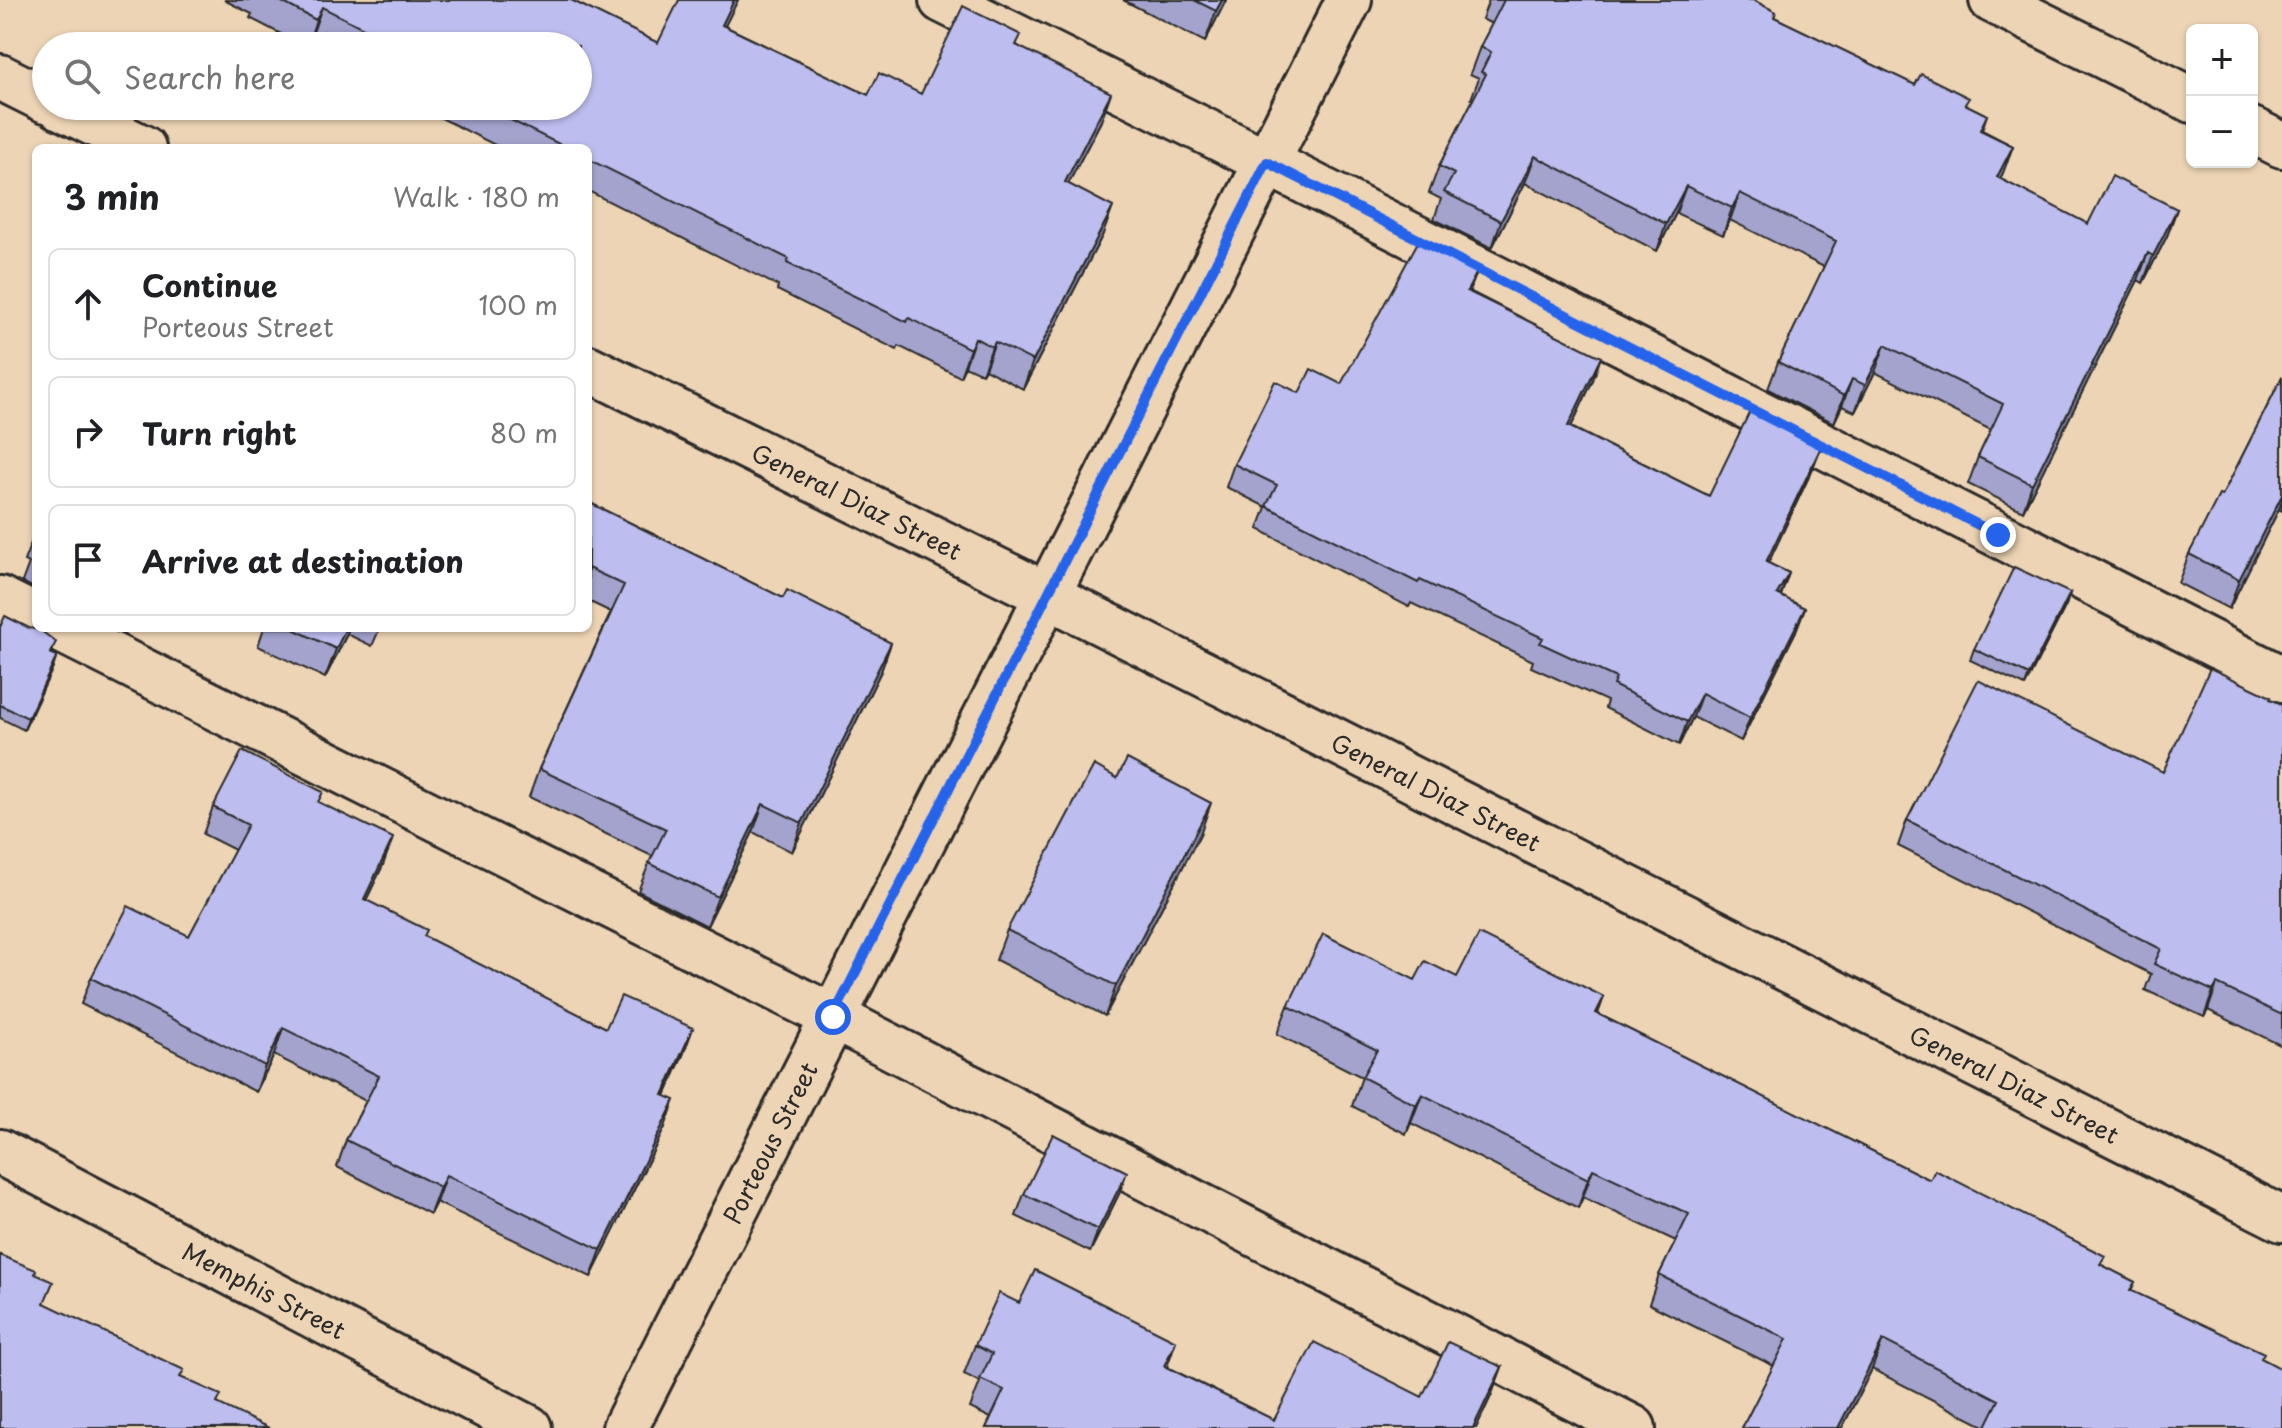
<!DOCTYPE html>
<html lang="en">
<head>
<meta charset="utf-8">
<style>
	body { margin:0; font-family:"Playpen Sans",sans-serif; background:#f2f2f2; color:#202124 }
	.controls { position:absolute; right:24px; top:24px; display:grid; overflow:hidden; border-radius:12px; box-shadow:0 2px 6px #0004 }
	.controls button { width:72px; height:72px; display:grid; place-items:center; padding:0; border:0; border-bottom:2px solid #e0e0e0; background:#fff; color:#202124; font:40px sans-serif }
	.stop { position:absolute; width:24px; height:24px; margin:-18px; border:6px solid #2563eb; border-radius:50%; background:#fff }
	.stop.end { background:#2563eb; border-color:#fff; box-shadow:0 2px 8px #0008 }
	.list { margin:0; padding:0; list-style:none }
	h2 { display:flex; justify-content:space-between; align-items:center; height:104px; margin:0; padding:0 32px; font-size:34px }
	h2 small { font-size:26px; font-weight:400; color:#757577 }
	.list li { display:grid; grid-template-columns:52px 1fr auto; gap:24px; align-items:center; box-sizing:border-box; height:112px; margin:0 16px 16px; padding:0 16px; border:2px solid #e0e0e0; border-radius:12px }
	.list b { display:block; font-size:30px; white-space:nowrap }
	.list p { margin:0; font-size:26px; white-space:nowrap; color:#757577 }
	.list em { font-size:26px; font-style:normal; color:#757577 }
	.icon { flex:none; width:44px; height:44px; fill:none; stroke:currentColor; stroke-width:2; stroke-linecap:round; stroke-linejoin:round }
	.map { position:relative; flex:none; width:2282px; height:1428px; overflow:hidden }
	.search { position:absolute; background:#fff; box-shadow:0 2px 6px #0004; left:32px; top:32px; width:560px; height:88px; display:flex; align-items:center; gap:20px; box-sizing:border-box; padding:0 28px; border-radius:44px; color:#757577; font-size:30px }
	.panel { position:absolute; background:#fff; box-shadow:0 2px 6px #0004; left:32px; top:144px; width:560px; height:488px; border-radius:12px }
	.map>svg:first-child { display:block }
	.lines { fill:none; stroke-linecap:round; stroke-linejoin:round }
	.minor-casing { stroke:#2b2b2b; stroke-width:50 }
	.minor { stroke:#edd4b5; stroke-width:44 }
	.wall { fill:#a3a3ce; stroke:#2b2b2b; stroke-width:2 }
	.shaded-wall { fill:#8484a7; stroke:#2b2b2b; stroke-width:2 }
	.building { fill:#bdbdef; stroke:#2b2b2b; stroke-width:2 }
	.route { stroke:#2563eb; stroke-width:10 }
	.labels { text-anchor:middle; dominant-baseline:central; stroke-width:8; stroke-linejoin:round; paint-order:stroke }
	.street-label { font-size:24px; fill:#2b2b2b; stroke:#edd4b5 }
</style>
</head>
<body>
<div class="map">
<svg width="2282" height="1428" viewBox="0 0 2282 1428">
	<rect width="100%" height="100%" fill="#edd4b5"/>
	<filter id="ink" filterUnits="userSpaceOnUse"><feTurbulence type="fractalNoise" baseFrequency=".0125" numOctaves="2"/><feDisplacementMap in="SourceGraphic" scale="16" xChannelSelector="R" yChannelSelector="G"/><feConvolveMatrix kernelMatrix="1 2 1 2 8 2 1 2 1" color-interpolation-filters="sRGB"/></filter>
	<g filter="url(#ink)">
		<g class="lines">
			<defs>
				<g id="minor">
					<path d="M 942,0 L 1267,162 L 2282,679"/>
					<path d="M 1992,0 L 2192,100"/>
					<path d="M 0,77 L 46,100"/>
					<path d="M 59,106 L 143,148"/>
					<path d="M 2252,130 L 2282,145"/>
					<path id="s1" d="M 588,368 L 1047,595 L 2282,1219"/>
					<path d="M 0,599 L 36,617"/>
					<path d="M 57,628 L 833,1017 L 1633,1428"/>
					<path id="s2" d="M 0,1152 L 529,1428"/>
					<path id="s3" d="M 625,1428 L 1349,0"/>
				</g>
			</defs>
			<use href="#minor" class="minor-casing"/>
			<use href="#minor" class="minor"/>
		</g>
		<path class="wall" d="M 224,0 L 571,0 L 658,43 L 725,26 L 868,95 L 921,94 L 1017,45 L 1101,121 L 1068,184 L 1103,234 L 1023,389 L 985,369 L 982,374 L 965,366 L 960,377 L 899,346 L 897,350 L 777,290 L 778,286 L 588,191 L 588,148 L 501,148 L 427,111 L 428,106 L 578,106 L 578,46 L 334,46 L 312,35 L 307,46 L 304,46 L 250,18 L 252,14 Z
			M 1123,0 L 1226,0 L 1205,42 Z
			M 1489,0 L 1753,0 L 1776,12 L 1774,17 L 1915,85 L 1966,105 L 1987,115 L 1982,130 L 2013,146 L 2000,179 L 2088,224 L 2177,209 L 2167,236 L 2143,283 L 2138,280 L 2023,511 L 1968,484 L 1978,457 L 1991,430 L 1875,372 L 1855,412 L 1842,406 L 1834,423 L 1768,389 L 1778,362 L 1824,267 L 1730,220 L 1723,235 L 1676,213 L 1657,251 L 1525,183 L 1492,248 L 1434,219 L 1441,199 L 1429,193 L 1439,166 L 1473,100 L 1471,99 L 1479,78 L 1470,74 L 1480,47 L 1492,24 L 1482,19 Z
			M 1469,292 L 1593,380 L 1571,427 L 1709,496 L 1813,468 L 1768,563 L 1789,573 L 1781,596 L 1796,631 L 1741,741 L 1693,717 L 1679,745 L 1605,708 L 1607,701 L 1531,667 L 1533,661 L 1411,603 L 1409,607 L 1258,529 L 1266,507 L 1226,487 L 1234,464 L 1299,393 L 1341,384 Z
			M 2282,377 L 2282,511 L 2279,509 L 2229,609 L 2178,583 L 2189,554 L 2222,496 Z
			M 588,502 L 783,598 L 891,643 L 881,671 L 792,852 L 753,832 L 707,926 L 638,891 L 652,856 L 529,797 L 539,769 L 611,612 L 588,601 Z
			M 36,530 L 36,589 L 22,582 L 29,563 L 24,561 Z
			M 2070,593 L 2066,605 L 2025,686 L 1970,660 L 1974,649 Z
			M 0,627 L 57,656 L 24,730 L 0,718 Z
			M 264,628 L 380,628 L 372,646 L 347,634 L 325,678 L 258,646 Z
			M 2270,699 L 2282,704 L 2282,1046 L 2208,1010 L 2204,1017 L 2145,990 L 2151,974 L 1898,846 L 1907,820 L 2163,772 Z
			M 320,803 L 383,865 L 366,900 L 425,937 L 606,1028 L 693,1028 L 683,1055 L 665,1096 L 665,1127 L 591,1277 L 436,1202 L 430,1214 L 337,1167 L 346,1140 L 366,1101 L 274,1055 L 256,1092 L 81,1004 L 91,978 L 189,936 L 235,850 L 203,834 L 213,807 Z
			M 1200,834 L 1105,1016 L 996,960 L 1007,930 Z
			M 1457,977 L 1604,997 L 1598,1014 L 2135,1282 L 2131,1291 L 1986,1427 L 1872,1369 L 1842,1428 L 1742,1428 L 1774,1366 L 1649,1304 L 1659,1275 L 1676,1241 L 1583,1197 L 1578,1208 L 1411,1123 L 1406,1134 L 1352,1106 L 1362,1077 L 1277,1034 L 1288,1006 L 1415,980 Z
			M 1024,1194 L 1119,1194 L 1090,1252 L 1016,1216 Z
			M 1019,1303 L 1167,1367 L 1274,1420 L 1422,1397 L 1502,1367 L 1491,1396 L 1476,1428 L 986,1428 L 991,1418 L 970,1408 L 980,1382 L 964,1374 L 975,1345 Z"/>
		<path class="shaded-wall" d="M 734,0 L 738,0 L 712,52 L 722,25 Z
			M 1222,0 L 1226,0 L 1205,42 L 1216,11 Z
			M 322,7 L 312,35 L 307,46 L 316,20 Z
			M 1111,93 L 1101,121 L 1055,209 L 1065,182 Z
			M 2013,146 L 2003,173 L 1987,204 L 1997,177 Z
			M 1535,156 L 1525,183 L 1492,248 L 1501,221 Z
			M 1686,186 L 1676,213 L 1657,251 L 1666,224 Z
			M 1740,193 L 1730,220 L 1723,235 L 1732,208 Z
			M 1113,207 L 1103,234 L 1023,389 L 1033,361 Z
			M 2177,209 L 2167,236 L 2143,283 L 2153,256 Z
			M 2148,253 L 2138,280 L 2023,511 L 2032,484 Z
			M 1478,270 L 1469,293 L 1467,291 Z
			M 975,338 L 965,366 L 960,377 L 970,349 Z
			M 995,342 L 985,369 L 982,374 L 992,347 Z
			M 1885,345 L 1875,372 L 1855,412 L 1865,385 Z
			M 1601,357 L 1593,380 L 1560,450 L 1568,426 Z
			M 1852,379 L 1842,406 L 1834,423 L 1844,396 Z
			M 1822,445 L 1813,468 L 1758,585 L 1766,562 Z
			M 2282,495 L 2282,500 L 2279,509 L 2229,609 L 2239,580 Z
			M 1789,573 L 1780,597 L 1777,594 Z
			M 2070,593 L 2066,605 L 2025,686 L 2029,675 Z
			M 1805,608 L 1796,631 L 1741,741 L 1750,718 Z
			M 346,628 L 349,628 L 347,634 L 325,678 L 336,649 Z
			M 891,643 L 881,671 L 792,852 L 802,823 Z
			M 57,656 L 53,668 L 24,730 L 28,718 Z
			M 1702,693 L 1693,717 L 1679,745 L 1687,722 Z
			M 1211,803 L 1200,834 L 1105,1016 L 1116,986 Z
			M 763,804 L 753,832 L 707,926 L 718,897 Z
			M 393,838 L 383,865 L 354,926 L 364,899 Z
			M 2217,984 L 2208,1010 L 2204,1017 L 2213,991 Z
			M 283,1028 L 274,1055 L 256,1092 L 265,1066 Z
			M 693,1028 L 683,1055 L 653,1121 L 663,1095 Z
			M 1422,1094 L 1411,1123 L 1406,1134 L 1416,1105 Z
			M 675,1100 L 665,1127 L 591,1277 L 601,1250 Z
			M 1593,1169 L 1583,1197 L 1578,1208 L 1588,1179 Z
			M 1127,1172 L 1119,1194 L 1090,1252 L 1098,1230 Z
			M 446,1175 L 436,1202 L 430,1214 L 440,1187 Z
			M 1883,1340 L 1872,1369 L 1842,1428 L 1838,1428 Z
			M 1176,1341 L 1166,1370 L 1164,1366 Z
			M 1502,1367 L 1491,1396 L 1476,1428 L 1473,1428 Z"/>
		<path class="building" d="M 278,0 L 571,0 L 658,43 L 679,0 L 734,0 L 722,25 L 868,95 L 879,73 L 921,94 L 963,6 L 1021,35 L 1016,45 L 1111,93 L 1065,182 L 1113,207 L 1033,361 L 995,342 L 992,347 L 975,338 L 970,349 L 909,318 L 907,322 L 787,263 L 789,259 L 588,159 L 588,148 L 567,148 L 482,106 L 578,106 L 578,46 L 399,46 L 322,7 L 316,20 Z
			M 1194,0 L 1222,0 L 1216,11 Z
			M 1504,0 L 1753,0 L 1776,12 L 1774,17 L 1915,85 L 1921,74 L 1969,98 L 1965,104 L 1987,115 L 1980,130 L 2013,146 L 1997,177 L 2088,224 L 2112,176 L 2177,209 L 2153,256 L 2148,253 L 2032,484 L 1978,457 L 2003,404 L 1885,345 L 1865,385 L 1852,379 L 1844,396 L 1778,362 L 1836,241 L 1740,193 L 1732,208 L 1686,186 L 1666,224 L 1535,156 L 1501,221 L 1444,192 L 1454,174 L 1439,166 L 1486,74 L 1481,72 L 1491,52 L 1480,47 Z
			M 1419,240 L 1478,270 L 1467,291 L 1601,357 L 1568,426 L 1709,496 L 1751,409 L 1822,445 L 1766,562 L 1789,573 L 1777,594 L 1805,608 L 1750,718 L 1702,693 L 1687,722 L 1613,685 L 1616,678 L 1540,643 L 1543,638 L 1420,580 L 1418,583 L 1266,506 L 1277,485 L 1234,464 L 1275,381 L 1299,393 L 1311,369 L 1341,384 Z
			M 2282,377 L 2282,495 L 2239,580 L 2189,554 L 2219,495 L 2222,496 Z
			M 588,502 L 783,598 L 787,590 L 891,643 L 802,823 L 763,804 L 718,897 L 649,863 L 666,829 L 539,769 L 624,585 L 588,568 Z
			M 2014,567 L 2070,593 L 2029,675 L 1974,649 Z
			M 5,616 L 29,628 L 40,630 L 56,642 L 50,653 L 57,656 L 28,718 L 0,705 L 0,627 Z
			M 291,628 L 346,628 L 336,649 Z
			M 2210,668 L 2271,697 L 2270,699 L 2282,704 L 2282,1015 L 2217,984 L 2213,991 L 2154,964 L 2161,949 L 1907,820 L 1978,680 L 2163,772 Z
			M 242,751 L 323,792 L 318,802 L 393,838 L 364,899 L 427,930 L 424,936 L 606,1028 L 621,996 L 693,1028 L 663,1095 L 675,1100 L 601,1250 L 446,1175 L 440,1187 L 346,1140 L 379,1076 L 283,1028 L 265,1066 L 91,978 L 128,906 L 189,936 L 248,825 L 213,807 Z
			M 1127,759 L 1211,803 L 1116,986 L 1007,930 L 1094,765 L 1117,778 Z
			M 1323,934 L 1415,980 L 1425,961 L 1457,977 L 1479,934 L 1604,997 L 1596,1013 L 1930,1180 L 1935,1170 L 2105,1256 L 2100,1264 L 2135,1282 L 2130,1290 L 2264,1353 L 2261,1358 L 2282,1369 L 2282,1428 L 1985,1428 L 1999,1400 L 1883,1340 L 1838,1428 L 1742,1428 L 1787,1339 L 1659,1275 L 1689,1214 L 1593,1169 L 1588,1179 L 1422,1094 L 1416,1105 L 1362,1077 L 1377,1050 L 1288,1006 Z
			M 1053,1134 L 1127,1172 L 1098,1230 L 1024,1194 Z
			M 0,1255 L 36,1270 L 35,1274 L 53,1282 L 44,1303 L 184,1370 L 180,1377 L 221,1395 L 217,1403 L 269,1428 L 0,1428 Z
			M 1035,1270 L 1176,1341 L 1164,1366 L 1274,1420 L 1314,1342 L 1422,1397 L 1448,1342 L 1502,1367 L 1473,1428 L 986,1428 L 1004,1390 L 980,1379 L 992,1354 L 975,1345 L 999,1293 L 1019,1303 Z"/>
	</g>
	<g class="lines" filter="url(#ink)">
		<path class="route" d="M 833,1017 L 1267,162 L 1998,535"/>
	</g>
	<g class="labels">
		<g class="street-label">
			<text stroke="none"><textPath href="#s1" startOffset="300">General Diaz Street</textPath></text>
			<text stroke="none"><textPath href="#s1" startOffset="948">General Diaz Street</textPath></text>
			<text stroke="none"><textPath href="#s1" startOffset="1596">General Diaz Street</textPath></text>
			<text stroke="none"><textPath href="#s3" startOffset="320">Porteous Street</textPath></text>
			<text stroke="none"><textPath href="#s2" startOffset="298">Memphis Street</textPath></text>
		</g>
	</g>
</svg>
<div class="controls">
<button>+</button>
<button>−</button>
</div>
<div class="stop" style="left:833px;top:1017px"></div>
<div class="stop end" style="left:1998px;top:535px"></div>
<div class="search"><svg class="icon" aria-label="search" viewBox="0 0 24 24"><circle cx="10" cy="10" r="6"/><path d="M15 15l6 6"/></svg>Search here</div>
<section class="panel">
<h2>3 min<small>Walk · 180 m</small></h2>
<ul class="list">
<li><svg class="icon" aria-label="ahead" viewBox="0 0 24 24"><path d="M12 20V5M6 11l6-6 6 6"/></svg><div><b>Continue</b><p>Porteous Street</p></div><em>100 m</em></li>
<li><svg class="icon" aria-label="right" viewBox="0 0 24 24"><path d="M7 20v-9h11M14 6l5 5-5 5"/></svg><div><b>Turn right</b></div><em>80 m</em></li>
<li><svg class="icon" aria-label="arrive" viewBox="0 0 24 24"><path d="M6 21V4h12l-3 4 3 4H6"/></svg><div><b>Arrive at destination</b></div></li>
</ul>
</section>
</div>
</body>
</html>
